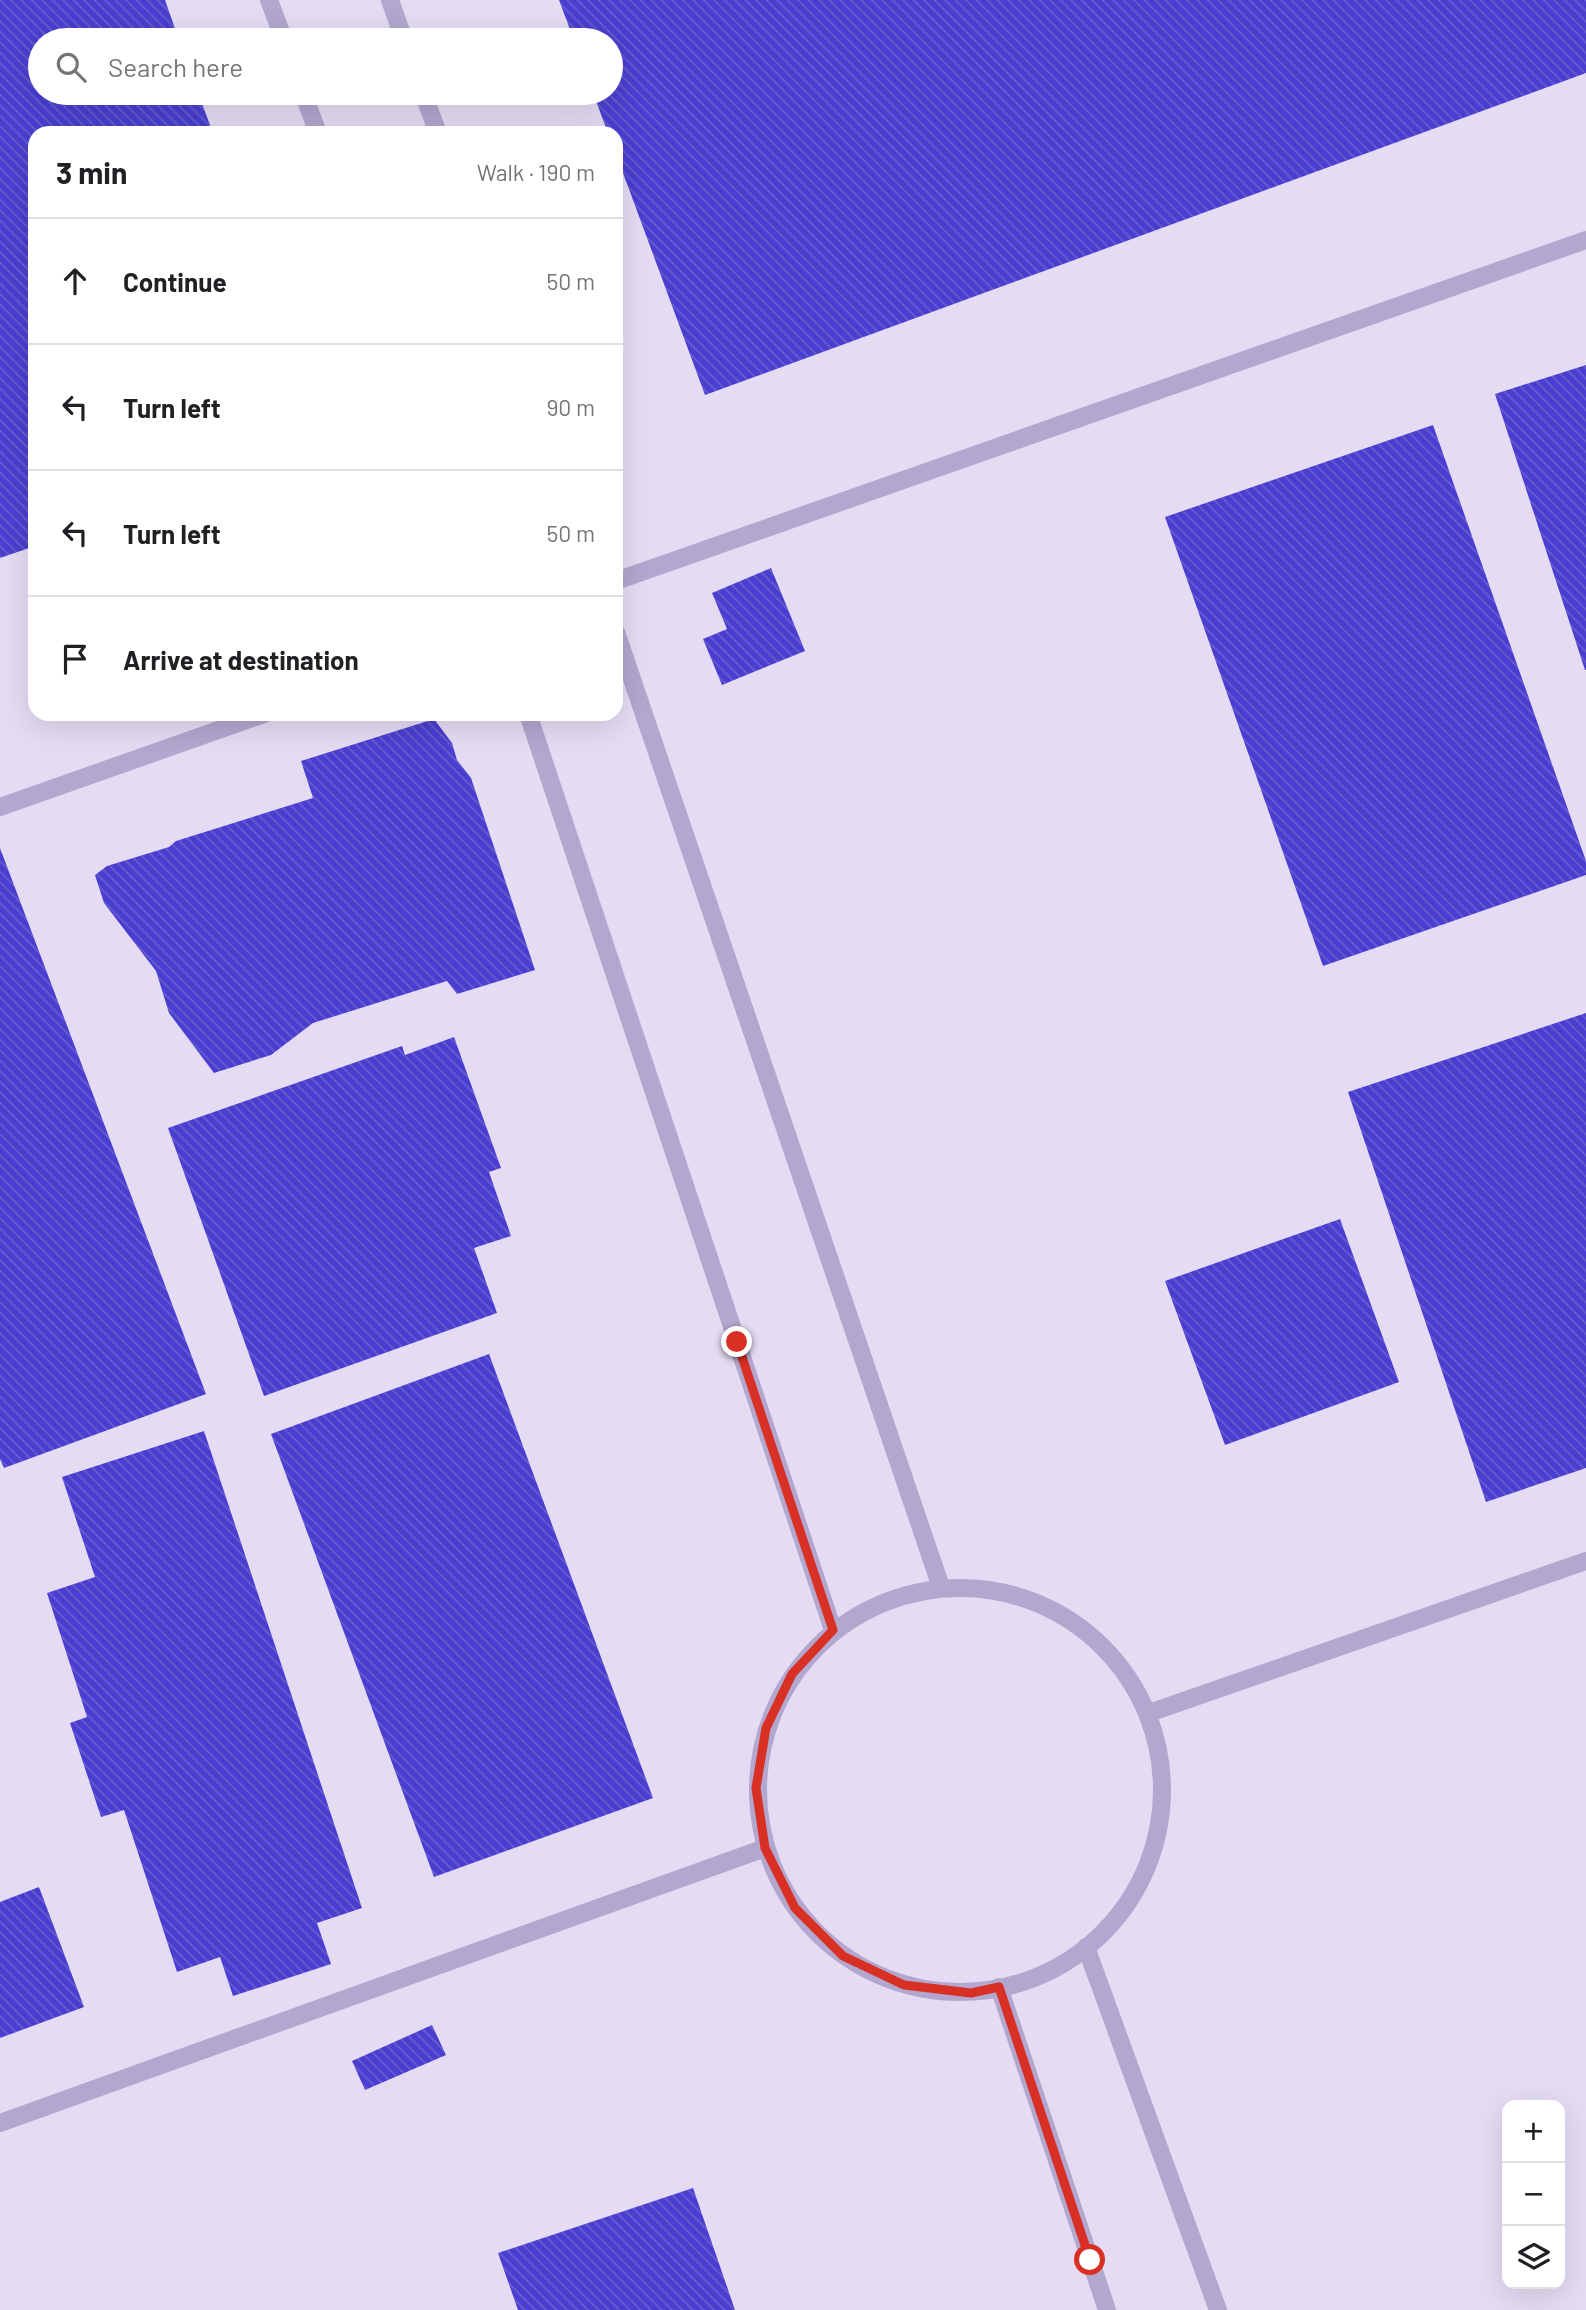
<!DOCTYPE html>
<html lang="en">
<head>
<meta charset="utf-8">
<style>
	body { margin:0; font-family:Barlow,sans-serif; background:#f2f2f2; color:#202124 }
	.controls { position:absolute; right:21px; bottom:21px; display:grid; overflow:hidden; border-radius:14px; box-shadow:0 7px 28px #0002 }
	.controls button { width:63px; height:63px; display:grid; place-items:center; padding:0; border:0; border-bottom:2px solid #e0e0e0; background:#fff; color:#202124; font:35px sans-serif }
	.stop { position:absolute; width:21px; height:21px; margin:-16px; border:5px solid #d93025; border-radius:50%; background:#fff }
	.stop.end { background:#d93025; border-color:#fff; box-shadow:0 2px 7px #0008 }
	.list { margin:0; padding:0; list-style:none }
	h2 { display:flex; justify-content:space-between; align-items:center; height:91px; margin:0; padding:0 28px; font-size:30px }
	h2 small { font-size:23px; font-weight:400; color:#757577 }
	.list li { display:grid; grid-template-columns:46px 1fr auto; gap:21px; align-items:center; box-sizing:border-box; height:126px; padding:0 28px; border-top:2px solid #e0e0e0 }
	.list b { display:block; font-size:26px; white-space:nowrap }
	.list em { font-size:23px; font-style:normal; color:#757577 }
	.icon { flex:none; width:38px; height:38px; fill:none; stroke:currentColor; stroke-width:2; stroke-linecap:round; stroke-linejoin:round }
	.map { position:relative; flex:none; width:1586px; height:2310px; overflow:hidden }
	.search { position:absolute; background:#fff; box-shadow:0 7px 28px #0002; left:28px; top:28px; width:595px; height:77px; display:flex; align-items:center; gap:18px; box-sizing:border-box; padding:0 24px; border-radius:38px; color:#757577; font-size:26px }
	.panel { position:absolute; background:#fff; box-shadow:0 7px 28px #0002; left:28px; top:126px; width:595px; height:595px; border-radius:21px }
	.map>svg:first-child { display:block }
	.building { fill:url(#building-back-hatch) }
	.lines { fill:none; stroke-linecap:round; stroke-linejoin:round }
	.minor { stroke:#b2a7ce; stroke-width:18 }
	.route { stroke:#d93025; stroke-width:9 }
</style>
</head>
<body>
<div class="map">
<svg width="1586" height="2310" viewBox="0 0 1586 2310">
	<defs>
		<pattern id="building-back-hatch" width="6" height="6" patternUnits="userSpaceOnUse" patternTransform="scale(1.75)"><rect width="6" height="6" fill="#4a3ed1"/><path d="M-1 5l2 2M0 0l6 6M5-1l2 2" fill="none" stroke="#675ece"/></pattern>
	</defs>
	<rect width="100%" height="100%" fill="#e5dcf4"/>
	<path class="building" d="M 0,0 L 165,0 L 179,40 L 40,40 L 40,93 L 198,93 L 213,133 L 35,133 L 35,546 L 0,558 Z
		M 559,0 L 1586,0 L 1586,73 L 705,395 L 616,154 L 616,133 L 608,133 L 593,93 L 611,93 L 611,40 L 574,40 Z
		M 1586,365 L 1586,670 L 1585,670 L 1495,394 Z
		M 1433,425 L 1586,861 L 1586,875 L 1323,966 L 1165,517 Z
		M 771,568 L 805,651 L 722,685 L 703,639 L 727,629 L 712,593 Z
		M 434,719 L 452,743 L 457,760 L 471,778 L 535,970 L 457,994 L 447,981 L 313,1023 L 271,1055 L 214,1073 L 169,1013 L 156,971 L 104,903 L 95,875 L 107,866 L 169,847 L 176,841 L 313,798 L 301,761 Z
		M 0,848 L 206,1394 L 4,1468 L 0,1459 Z
		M 1586,1013 L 1586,1468 L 1486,1502 L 1348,1092 Z
		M 454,1037 L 501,1168 L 489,1172 L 511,1236 L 474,1248 L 497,1313 L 264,1396 L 168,1128 L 402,1046 L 405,1055 Z
		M 1340,1219 L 1399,1382 L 1225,1445 L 1165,1281 Z
		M 489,1354 L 653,1798 L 434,1877 L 271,1434 Z
		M 204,1431 L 362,1908 L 317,1923 L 331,1964 L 233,1996 L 220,1957 L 177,1972 L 124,1810 L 101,1817 L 70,1723 L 87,1717 L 47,1593 L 95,1577 L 62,1477 Z
		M 39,1887 L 84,2007 L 0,2038 L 0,1902 Z
		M 432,2025 L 446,2055 L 365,2090 L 352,2061 Z
		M 693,2188 L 735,2310 L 518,2310 L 498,2253 Z"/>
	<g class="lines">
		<path class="minor" d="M 269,0 L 284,40
			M 390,0 L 404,40
			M 303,93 L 318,133
			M 423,93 L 438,133
			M 616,581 L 1586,240
			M 616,632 L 941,1587
			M 528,714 L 833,1630
			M 0,807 L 264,714
			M758 1790a202 202 0 1 1 404 0a202 202 0 1 1-404 0Z
			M 1149,1713 L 1586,1561
			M 1086,1947 L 1218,2310
			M 999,1987 L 1107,2310
			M 0,2123 L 765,1848"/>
	</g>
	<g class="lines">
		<path class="route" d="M 737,1342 L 833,1630 L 792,1674 L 766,1728 L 756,1788 L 765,1848 L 795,1908 L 843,1956 L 904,1985 L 971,1993 L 999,1987 L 1090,2260"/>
	</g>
</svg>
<div class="controls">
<button>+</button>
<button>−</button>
<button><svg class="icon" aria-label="layers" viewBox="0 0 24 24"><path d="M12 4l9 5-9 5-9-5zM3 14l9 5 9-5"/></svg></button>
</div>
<div class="stop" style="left:1090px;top:2260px"></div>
<div class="stop end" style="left:737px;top:1342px"></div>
<div class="search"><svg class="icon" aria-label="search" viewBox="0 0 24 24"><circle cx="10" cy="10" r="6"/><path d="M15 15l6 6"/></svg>Search here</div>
<section class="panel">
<h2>3 min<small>Walk · 190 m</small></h2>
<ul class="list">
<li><svg class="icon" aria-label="ahead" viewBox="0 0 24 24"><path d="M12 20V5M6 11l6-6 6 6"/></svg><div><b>Continue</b></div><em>50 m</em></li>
<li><svg class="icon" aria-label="left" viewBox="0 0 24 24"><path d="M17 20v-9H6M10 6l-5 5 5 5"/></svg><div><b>Turn left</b></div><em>90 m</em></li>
<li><svg class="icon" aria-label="left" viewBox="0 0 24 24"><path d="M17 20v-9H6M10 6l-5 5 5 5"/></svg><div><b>Turn left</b></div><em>50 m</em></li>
<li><svg class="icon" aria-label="arrive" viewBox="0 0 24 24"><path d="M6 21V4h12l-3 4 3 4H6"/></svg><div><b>Arrive at destination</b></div></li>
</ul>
</section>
</div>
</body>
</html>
